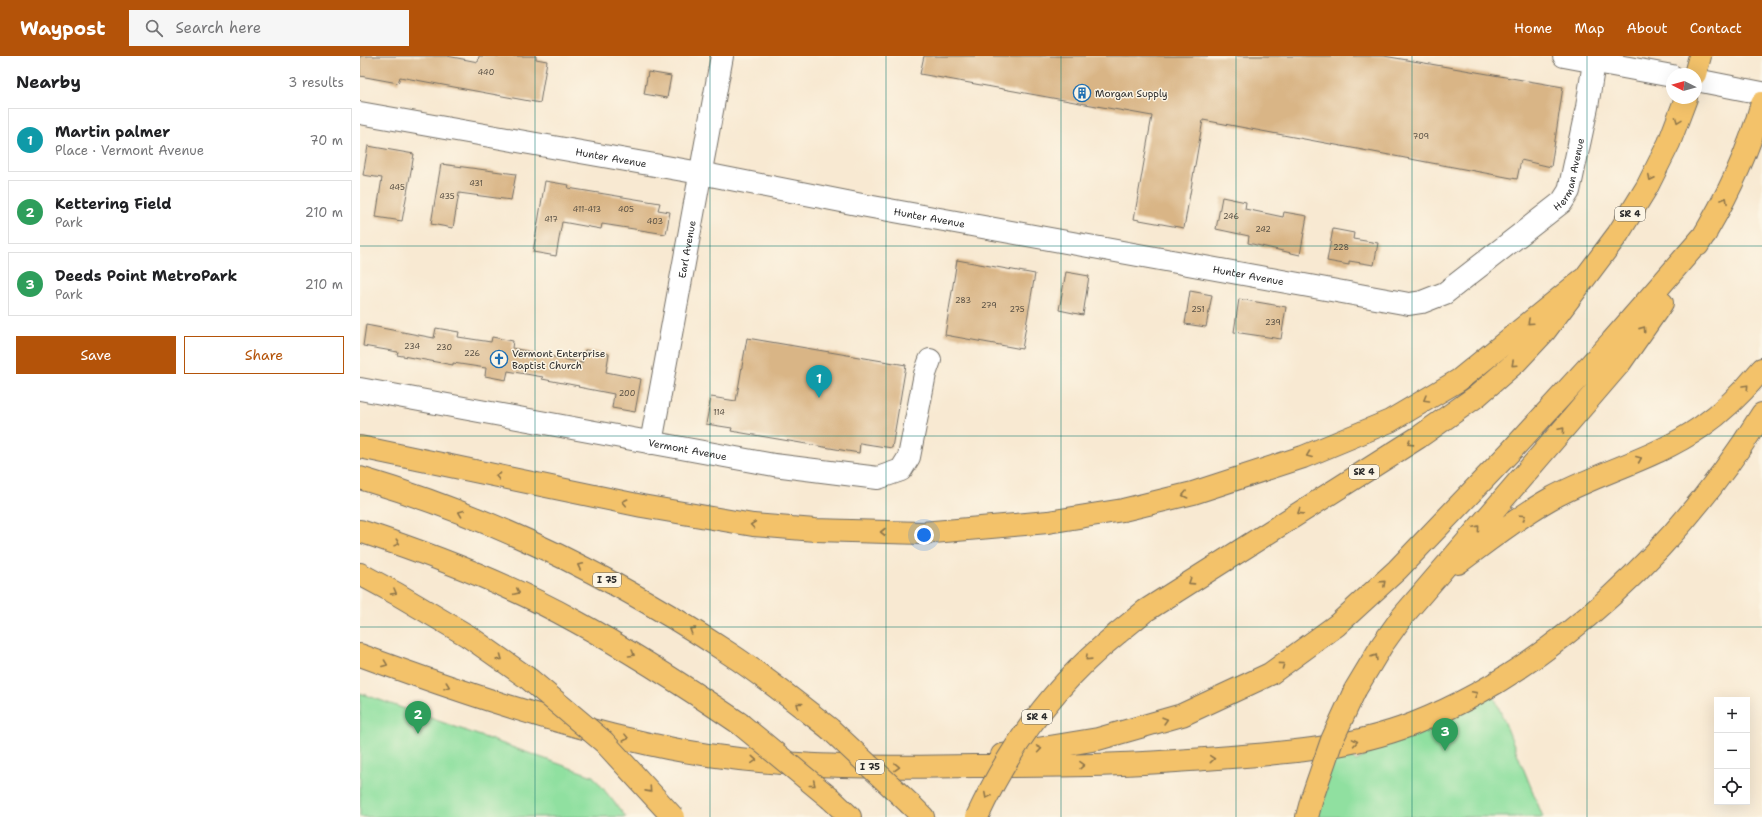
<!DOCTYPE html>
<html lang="en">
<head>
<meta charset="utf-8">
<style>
	body { margin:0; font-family:"Shantell Sans",sans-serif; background:#f6f6f6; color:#202124 }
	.controls { position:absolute; right:12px; bottom:12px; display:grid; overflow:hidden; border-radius:0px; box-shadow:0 4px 16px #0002 }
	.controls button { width:36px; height:36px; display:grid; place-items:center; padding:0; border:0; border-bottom:1px solid #e0e0e0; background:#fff; color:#202124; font:20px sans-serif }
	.compass { position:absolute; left:1306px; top:12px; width:36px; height:36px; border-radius:50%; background:#fff; box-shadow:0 4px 16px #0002; rotate:276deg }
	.you { position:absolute; left:564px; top:479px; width:14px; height:14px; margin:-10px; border:3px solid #fff; border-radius:50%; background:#1a73e8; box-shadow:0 0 0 6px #1a73e833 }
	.badge { display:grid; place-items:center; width:26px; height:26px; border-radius:50%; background:#b45309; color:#fff; font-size:13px; font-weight:700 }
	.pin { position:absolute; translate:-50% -33px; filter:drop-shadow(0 1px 2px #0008) }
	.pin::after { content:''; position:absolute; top:21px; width:14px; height:12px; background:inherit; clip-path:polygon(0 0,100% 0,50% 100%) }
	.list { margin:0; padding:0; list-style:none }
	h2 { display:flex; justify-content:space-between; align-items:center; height:52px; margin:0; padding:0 16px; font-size:17px }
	h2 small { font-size:13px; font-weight:400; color:#757577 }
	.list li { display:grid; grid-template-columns:26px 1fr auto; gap:12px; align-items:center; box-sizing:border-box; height:64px; margin:0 8px 8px; padding:0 8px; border:1px solid #e0e0e0; border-radius:0px }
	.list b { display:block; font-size:15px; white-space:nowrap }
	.list p { margin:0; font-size:13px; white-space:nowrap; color:#757577 }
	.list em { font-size:13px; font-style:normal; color:#757577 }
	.actions { display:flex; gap:8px; padding:12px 16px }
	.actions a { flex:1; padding:9px 0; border:1px solid #b45309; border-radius:0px; text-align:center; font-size:14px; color:#b45309 }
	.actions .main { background:#b45309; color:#fff }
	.icon { flex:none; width:22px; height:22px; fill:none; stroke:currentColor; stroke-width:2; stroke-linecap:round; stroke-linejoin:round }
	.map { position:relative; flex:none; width:1402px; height:761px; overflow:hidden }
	header { display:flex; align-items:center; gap:24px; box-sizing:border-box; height:56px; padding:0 20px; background:#b45309; color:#fff }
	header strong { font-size:19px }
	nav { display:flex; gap:22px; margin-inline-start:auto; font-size:14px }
	.search { width:280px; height:36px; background:#f6f6f6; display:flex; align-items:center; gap:10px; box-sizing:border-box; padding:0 14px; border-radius:0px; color:#757577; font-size:15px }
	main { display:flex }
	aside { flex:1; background:#fff }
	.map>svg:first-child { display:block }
	.green { fill:#90e0a0; stroke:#5e8666 }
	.building { fill:#d9b586 }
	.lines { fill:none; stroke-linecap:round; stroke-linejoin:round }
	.minor-casing { stroke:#736e65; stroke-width:24 }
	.highway-casing { stroke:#736e65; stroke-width:24 }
	.minor { stroke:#fff; stroke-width:22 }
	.highway { stroke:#f3c26a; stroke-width:22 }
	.highway-bridge-casing { stroke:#736e65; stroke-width:24; stroke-linecap:butt }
	.highway-bridge { stroke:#f3c26a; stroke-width:22 }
	.oneway { stroke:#8f764a }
	.grid { fill:none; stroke:#0f766e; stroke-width:1; stroke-opacity:0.55 }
	.labels { text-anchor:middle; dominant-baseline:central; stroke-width:3; stroke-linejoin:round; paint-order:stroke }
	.number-label { font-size:8px; fill:#564e42 }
	.shield { fill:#fcf5e5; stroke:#6a6863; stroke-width:1 }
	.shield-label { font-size:9px; font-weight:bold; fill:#2b2b2b }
	.poi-label { font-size:10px; fill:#2b2b2b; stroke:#fcf5e5; text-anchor:start }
	.street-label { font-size:10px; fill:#2b2b2b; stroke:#fcf5e5 }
</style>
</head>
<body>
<header>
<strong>Waypost</strong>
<div class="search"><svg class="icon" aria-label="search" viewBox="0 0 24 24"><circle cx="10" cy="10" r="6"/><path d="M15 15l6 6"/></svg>Search here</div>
<nav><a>Home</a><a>Map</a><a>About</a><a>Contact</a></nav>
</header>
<main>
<aside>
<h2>Nearby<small>3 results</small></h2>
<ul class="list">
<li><span class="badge" style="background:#0f9aa8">1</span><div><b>Martin palmer</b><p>Place · Vermont Avenue</p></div><em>70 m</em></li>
<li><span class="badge" style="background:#2e9e5b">2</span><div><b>Kettering Field</b><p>Park</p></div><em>210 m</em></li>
<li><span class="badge" style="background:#2e9e5b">3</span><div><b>Deeds Point MetroPark</b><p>Park</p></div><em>210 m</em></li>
</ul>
<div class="actions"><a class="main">Save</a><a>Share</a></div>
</aside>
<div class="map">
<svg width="1402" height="761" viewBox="0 0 1402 761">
	<rect width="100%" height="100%" fill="#fcf5e5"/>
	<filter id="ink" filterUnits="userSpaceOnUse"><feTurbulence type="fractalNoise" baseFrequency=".025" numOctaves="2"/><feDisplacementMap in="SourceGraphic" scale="8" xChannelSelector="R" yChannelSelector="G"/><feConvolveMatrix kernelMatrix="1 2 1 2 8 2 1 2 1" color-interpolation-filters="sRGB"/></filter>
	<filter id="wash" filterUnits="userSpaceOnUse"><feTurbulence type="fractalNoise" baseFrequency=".012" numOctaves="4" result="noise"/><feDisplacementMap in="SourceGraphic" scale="16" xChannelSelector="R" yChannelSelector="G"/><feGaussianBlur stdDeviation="0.9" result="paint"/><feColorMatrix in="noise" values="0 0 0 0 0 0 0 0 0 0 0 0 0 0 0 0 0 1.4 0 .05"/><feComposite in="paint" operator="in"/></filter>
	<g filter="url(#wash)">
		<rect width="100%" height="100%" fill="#f8e9d2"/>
		<path class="green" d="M 1130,630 L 1183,761 L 955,761 L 972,684 L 996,705 Z
			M 0,637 L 233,720 L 266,761 L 0,761 Z"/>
		<g id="blocks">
			<path class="building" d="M 0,0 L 87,0 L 118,6 L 119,0 L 176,0 L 176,3 L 187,5 L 180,47 L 40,21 L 38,27 L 0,20 Z
				M 564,0 L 1024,0 L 1203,31 L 1191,111 L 1161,104 L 1157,123 L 843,64 L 824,172 L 774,163 L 792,60 L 560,18 Z
				M 288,16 L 311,20 L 307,42 L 284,38 Z
				M 8,90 L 54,98 L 42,165 L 16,161 L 22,122 L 3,119 Z
				M 81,108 L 156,118 L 151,144 L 99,137 L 93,172 L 71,168 Z
				M 185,125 L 209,129 L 208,132 L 300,147 L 298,154 L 310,156 L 306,178 L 242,168 L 241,173 L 202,166 L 196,200 L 173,196 Z
				M 862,141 L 886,146 L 885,153 L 923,161 L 924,156 L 947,160 L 940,199 L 888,187 L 889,180 L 856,173 Z
				M 973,173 L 994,177 L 993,183 L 1018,187 L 1014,209 L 989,205 L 989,209 L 967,205 Z
				M 597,204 L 675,218 L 662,293 L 585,279 Z
				M 706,216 L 729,220 L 723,259 L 699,254 Z
				M 830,235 L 852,239 L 846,271 L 825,268 Z
				M 879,243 L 926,251 L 921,283 L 874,276 Z
				M 6,269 L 74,282 L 76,272 L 99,276 L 98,281 L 131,286 L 132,281 L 153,285 L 152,292 L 222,307 L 225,294 L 249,298 L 246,316 L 281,323 L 275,356 L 252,352 L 254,338 L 218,331 L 219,330 L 182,323 L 183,321 L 148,315 L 146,324 L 125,320 L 126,312 L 93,307 L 93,309 L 37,299 L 38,296 L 3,290 Z
				M 387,282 L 546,309 L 532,392 L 500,387 L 499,397 L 371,375 L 372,372 L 346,368 L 351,341 L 376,345 Z"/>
		</g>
	</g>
	<g filter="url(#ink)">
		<use href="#blocks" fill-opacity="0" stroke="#736e65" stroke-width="1"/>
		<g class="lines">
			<defs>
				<g id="minor">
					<path d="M 1204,0 L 1312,20"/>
					<path d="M 1336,24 L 1402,37"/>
					<path id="s1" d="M 0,57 L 340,117 L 507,150 L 1049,248 L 1062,246 L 1085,237 L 1202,146 L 1209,135 L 1227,51 L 1235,0"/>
					<path id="s2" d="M 0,333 L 414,409 L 518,422 L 541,414 L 549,401 L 565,318 L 570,304"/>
					<path id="s3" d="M 291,387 L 362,0"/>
				</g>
				<path id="highway" d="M 1335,18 L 1340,0
					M 1338,189 C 1366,144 1388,98 1402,47
					M 0,391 L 282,450 L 393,469 L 455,474 L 562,477 L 688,466 L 763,454 L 833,437 L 943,401 L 1030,365 L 1099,324 L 1222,224
					M 0,422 C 132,461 256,522 370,598 C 405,621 437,647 470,673
					M 0,475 C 73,499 147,527 215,565 C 272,596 326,631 379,667
					M 1098,507 C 1128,485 1158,461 1190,443 C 1239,416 1295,403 1341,371 C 1364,355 1384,335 1402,313
					M 0,518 L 37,538 L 108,580
					M 758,577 L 785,555 L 1059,381 L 1117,340 L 1156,306 L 1185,275 L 1258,178 L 1287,131 L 1309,87 L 1326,42
					M 0,599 C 95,634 190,666 289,688 C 394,712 507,712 614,710 C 682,710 749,710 816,705 C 895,699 979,697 1053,668 C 1196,611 1322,487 1402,358
					M 995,634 L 1022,589 L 1042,561 L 1260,307 L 1302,247
					M 642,699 L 738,683 L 822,659 L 910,618 L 977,569 L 1037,514 L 1149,397 L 1252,285 L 1346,177
					M 471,743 L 490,761
					M 550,748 L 563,761
					M 947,761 L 952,742"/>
			</defs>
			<use href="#minor" class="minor-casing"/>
			<use href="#highway" class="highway-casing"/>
			<use href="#minor" class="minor"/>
			<use href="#highway" class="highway"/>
			<defs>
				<path id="highway-bridge" d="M 108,580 L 169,623 L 244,686 L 313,761
					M 379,667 L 471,743
					M 470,673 L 550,748
					M 952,742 L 972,684 L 995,634
					M 617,761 C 650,690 697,626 758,577"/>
			</defs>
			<use href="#highway-bridge" class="highway-bridge-casing"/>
			<use href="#highway-bridge" class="highway-bridge"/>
		</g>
		<defs><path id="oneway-chevron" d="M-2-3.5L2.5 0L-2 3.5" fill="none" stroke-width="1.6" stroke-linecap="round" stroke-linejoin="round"/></defs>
		<g class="oneway">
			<use href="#oneway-chevron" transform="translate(1318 64) rotate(111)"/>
			<use href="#oneway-chevron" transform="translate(1291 122) rotate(117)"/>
			<use href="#oneway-chevron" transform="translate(1365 144) rotate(-61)"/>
			<use href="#oneway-chevron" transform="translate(1170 266) rotate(138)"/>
			<use href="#oneway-chevron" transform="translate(1283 273) rotate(-55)"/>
			<use href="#oneway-chevron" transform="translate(1154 308) rotate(138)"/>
			<use href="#oneway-chevron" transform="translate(1386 331) rotate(-47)"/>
			<use href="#oneway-chevron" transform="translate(1066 343) rotate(150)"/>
			<use href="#oneway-chevron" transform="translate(1202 374) rotate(-49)"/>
			<use href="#oneway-chevron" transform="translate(1050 387) rotate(148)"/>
			<use href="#oneway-chevron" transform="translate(949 399) rotate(159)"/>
			<use href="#oneway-chevron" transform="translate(1279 403) rotate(-23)"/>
			<use href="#oneway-chevron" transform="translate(138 420) rotate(-168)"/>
			<use href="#oneway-chevron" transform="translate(825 439) rotate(167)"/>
			<use href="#oneway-chevron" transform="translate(265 446) rotate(-168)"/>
			<use href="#oneway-chevron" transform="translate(940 456) rotate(147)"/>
			<use href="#oneway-chevron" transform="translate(101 457) rotate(-159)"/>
			<use href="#oneway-chevron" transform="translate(1163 461) rotate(-34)"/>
			<use href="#oneway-chevron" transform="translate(393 469) rotate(-173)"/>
			<use href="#oneway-chevron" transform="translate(1117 472) rotate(-50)"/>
			<use href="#oneway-chevron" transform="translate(523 476) rotate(-180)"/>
			<use href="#oneway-chevron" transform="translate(37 487) rotate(18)"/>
			<use href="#oneway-chevron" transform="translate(220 510) rotate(-153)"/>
			<use href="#oneway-chevron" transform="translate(831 526) rotate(147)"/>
			<use href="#oneway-chevron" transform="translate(1023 527) rotate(-42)"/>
			<use href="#oneway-chevron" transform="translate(34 536) rotate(29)"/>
			<use href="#oneway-chevron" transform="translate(157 536) rotate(25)"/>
			<use href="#oneway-chevron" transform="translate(332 574) rotate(-147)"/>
			<use href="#oneway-chevron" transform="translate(272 598) rotate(31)"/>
			<use href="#oneway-chevron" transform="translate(1015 601) rotate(-58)"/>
			<use href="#oneway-chevron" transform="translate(140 602) rotate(36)"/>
			<use href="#oneway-chevron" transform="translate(728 602) rotate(136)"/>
			<use href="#oneway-chevron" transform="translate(25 608) rotate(21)"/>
			<use href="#oneway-chevron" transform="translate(922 609) rotate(-36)"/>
			<use href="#oneway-chevron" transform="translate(87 630) rotate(19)"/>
			<use href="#oneway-chevron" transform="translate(1115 638) rotate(-27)"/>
			<use href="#oneway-chevron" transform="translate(439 649) rotate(-142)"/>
			<use href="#oneway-chevron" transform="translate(805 664) rotate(-16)"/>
			<use href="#oneway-chevron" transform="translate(266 682) rotate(14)"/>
			<use href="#oneway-chevron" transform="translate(995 686) rotate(-10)"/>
			<use href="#oneway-chevron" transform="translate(679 693) rotate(-9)"/>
			<use href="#oneway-chevron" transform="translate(852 703) rotate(-5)"/>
			<use href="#oneway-chevron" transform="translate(394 704) rotate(4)"/>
			<use href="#oneway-chevron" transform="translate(722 709) rotate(-1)"/>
			<use href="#oneway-chevron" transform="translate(537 711) rotate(1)"/>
			<use href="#oneway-chevron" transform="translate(453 728) rotate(39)"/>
			<use href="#oneway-chevron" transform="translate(289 734) rotate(48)"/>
			<use href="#oneway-chevron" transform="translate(627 740) rotate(117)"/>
		</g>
	</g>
	<path class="grid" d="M 175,0 L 175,761M 350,0 L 350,761M 526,0 L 526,761M 701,0 L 701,761M 876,0 L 876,761M 1052,0 L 1052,761M 1227,0 L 1227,761M 0,190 L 1402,190M 0,380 L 1402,380M 0,571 L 1402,571"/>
	<defs>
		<symbol id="building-ring" viewBox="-11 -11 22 22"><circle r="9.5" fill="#fcf5e5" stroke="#1f6fb2" stroke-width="1.5"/><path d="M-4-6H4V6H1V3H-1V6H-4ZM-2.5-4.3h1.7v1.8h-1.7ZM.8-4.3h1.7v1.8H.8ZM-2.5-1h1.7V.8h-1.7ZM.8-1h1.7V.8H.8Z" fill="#1f6fb2"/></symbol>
		<symbol id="church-ring" viewBox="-11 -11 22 22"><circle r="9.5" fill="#fcf5e5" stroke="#1f6fb2" stroke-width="1.5"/><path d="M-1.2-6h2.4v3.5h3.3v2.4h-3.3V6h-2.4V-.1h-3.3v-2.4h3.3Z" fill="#1f6fb2"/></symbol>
	</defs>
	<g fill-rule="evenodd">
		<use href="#building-ring" x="712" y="27" width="20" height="20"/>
		<use href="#church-ring" x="129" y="293" width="20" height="20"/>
	</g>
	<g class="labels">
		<g class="number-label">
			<text x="126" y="16">440</text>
			<text x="1061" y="80">709</text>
			<text x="116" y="127">431</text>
			<text x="37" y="131">445</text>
			<text x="87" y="140">435</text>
			<text x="227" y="153">411-413</text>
			<text x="266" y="153">405</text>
			<text x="871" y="160">246</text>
			<text x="191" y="163">417</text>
			<text x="295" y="165">403</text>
			<text x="903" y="173">242</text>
			<text x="981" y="191">228</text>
			<text x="603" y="244">283</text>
			<text x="629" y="249">279</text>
			<text x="657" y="253">275</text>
			<text x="838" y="253">251</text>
			<text x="913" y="266">239</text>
			<text x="52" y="290">234</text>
			<text x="84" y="291">230</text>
			<text x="112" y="297">226</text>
			<text x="267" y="337">200</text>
			<text x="359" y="356">114</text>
		</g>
		<g class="shield">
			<rect x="1255" y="151" width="30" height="14" rx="3"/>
			<rect x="989" y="409" width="30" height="14" rx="3"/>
			<rect x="233" y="517" width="28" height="14" rx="3"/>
			<rect x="662" y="654" width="30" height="14" rx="3"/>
			<rect x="496" y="704" width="28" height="14" rx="3"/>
		</g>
		<g class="shield-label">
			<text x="1270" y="158">SR 4</text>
			<text x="1004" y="416">SR 4</text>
			<text x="247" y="524">I 75</text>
			<text x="677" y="661">SR 4</text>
			<text x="510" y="711">I 75</text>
		</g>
		<g class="poi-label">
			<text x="735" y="37">Morgan Supply</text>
			<text x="152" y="297">Vermont Enterprise<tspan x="152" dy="12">Baptist Church</tspan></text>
		</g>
		<g class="street-label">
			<text stroke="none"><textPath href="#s1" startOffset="255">Hunter Avenue</textPath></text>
			<text stroke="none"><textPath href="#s1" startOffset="1281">Herman Avenue</textPath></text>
			<text stroke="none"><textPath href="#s1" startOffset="579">Hunter Avenue</textPath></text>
			<text stroke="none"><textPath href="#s3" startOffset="197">Earl Avenue</textPath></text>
			<text stroke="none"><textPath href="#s1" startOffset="903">Hunter Avenue</textPath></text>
			<text stroke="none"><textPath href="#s2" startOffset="333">Vermont Avenue</textPath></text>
		</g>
	</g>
</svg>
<div class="controls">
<button>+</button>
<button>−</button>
<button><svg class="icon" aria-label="locate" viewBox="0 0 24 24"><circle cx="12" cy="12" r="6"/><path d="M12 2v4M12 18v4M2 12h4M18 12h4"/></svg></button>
</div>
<svg class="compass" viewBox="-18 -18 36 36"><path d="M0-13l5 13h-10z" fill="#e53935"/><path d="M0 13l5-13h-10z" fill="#757577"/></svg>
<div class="you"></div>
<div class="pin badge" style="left:459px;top:342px;background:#0f9aa8">1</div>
<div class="pin badge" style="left:58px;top:678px;background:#2e9e5b">2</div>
<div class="pin badge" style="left:1085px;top:695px;background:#2e9e5b">3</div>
</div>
</main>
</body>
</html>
